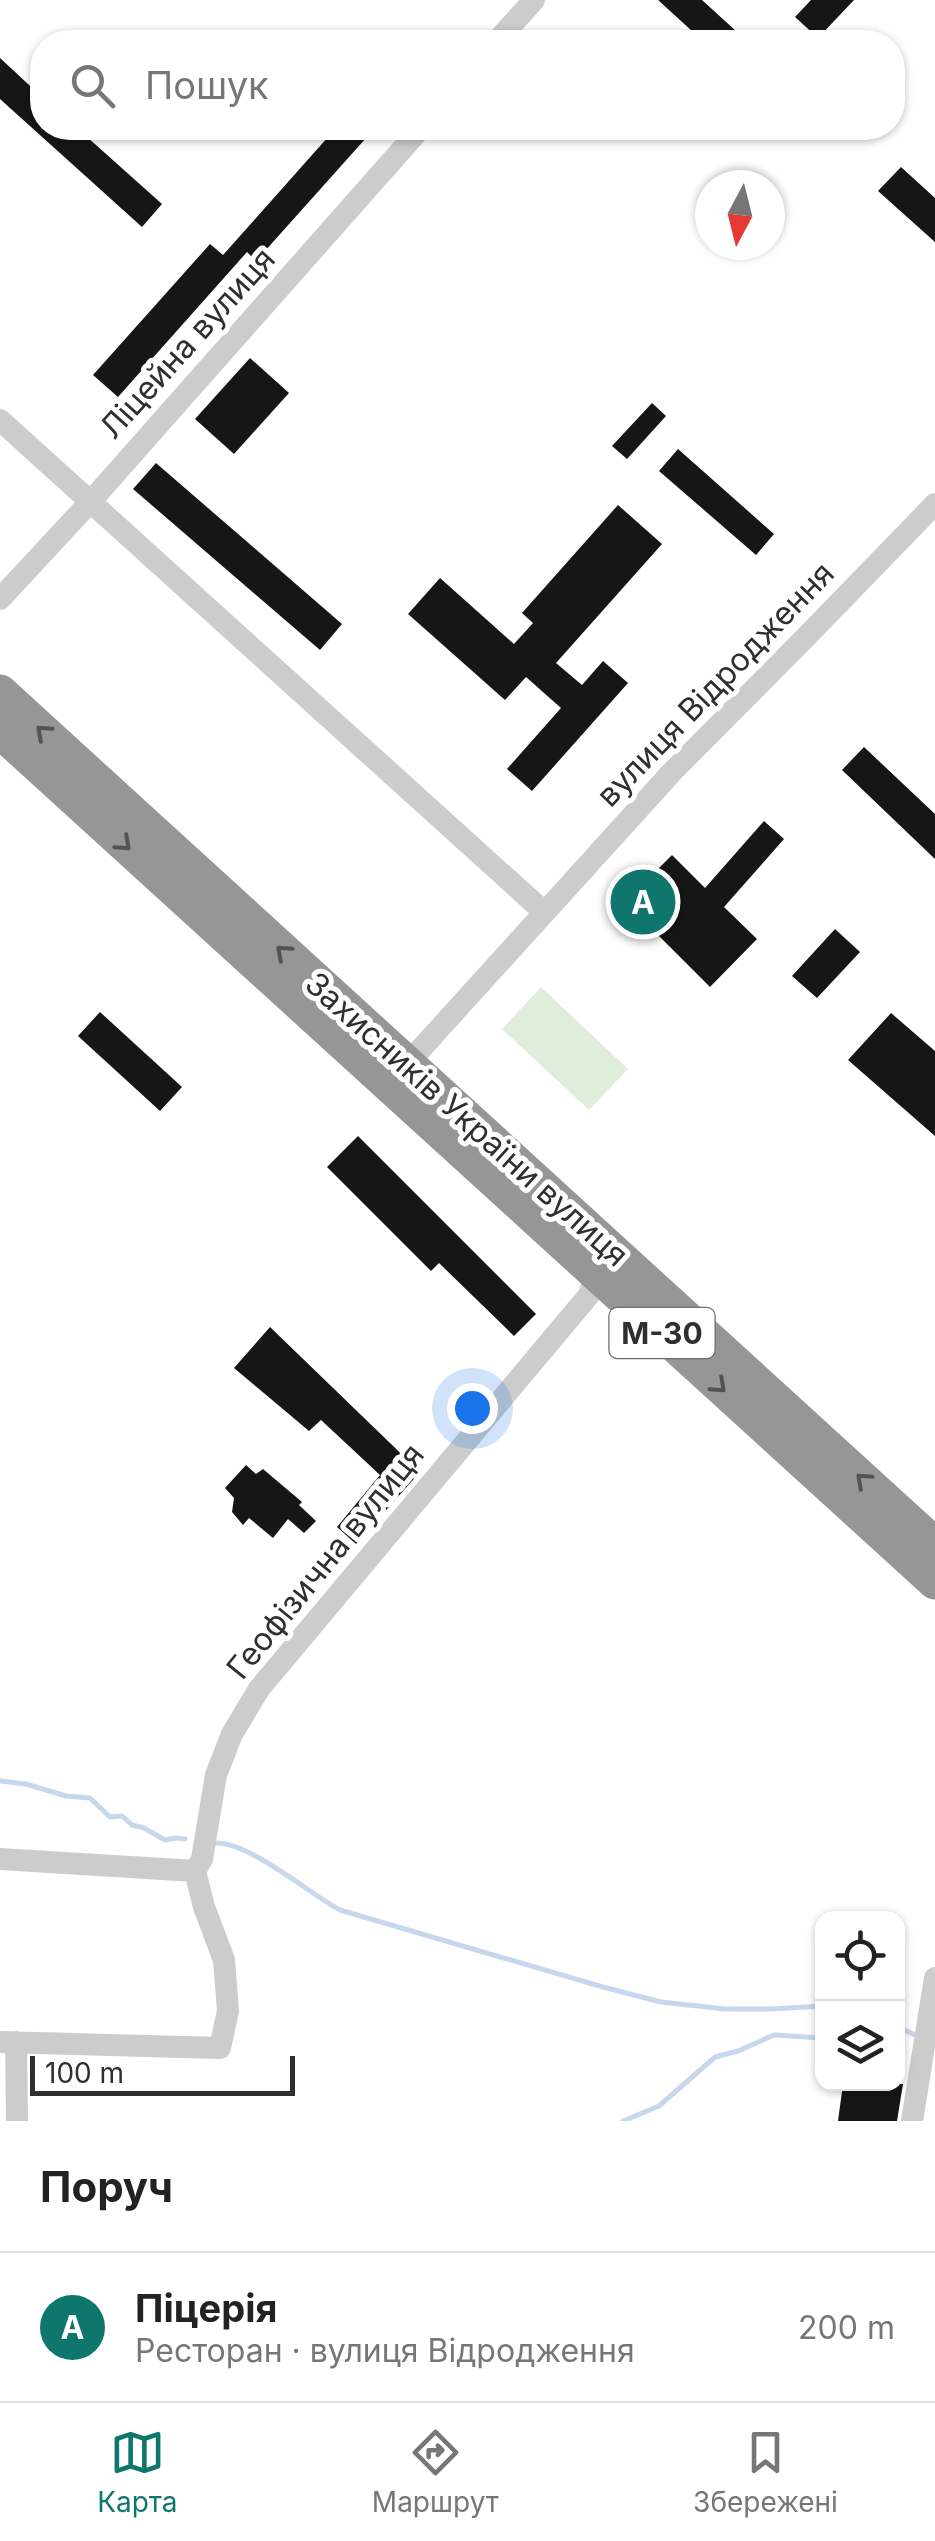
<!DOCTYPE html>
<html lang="uk">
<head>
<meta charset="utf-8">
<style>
	body { margin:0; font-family:Inter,sans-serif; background:#f6f6f6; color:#222 }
	.controls { position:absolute; right:30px; bottom:30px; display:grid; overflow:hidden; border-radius:20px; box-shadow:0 2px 8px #0004 }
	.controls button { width:90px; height:90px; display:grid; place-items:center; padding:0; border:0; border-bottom:2px solid #e0e0e0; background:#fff; color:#222; font:50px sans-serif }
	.compass { position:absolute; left:695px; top:170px; width:90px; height:90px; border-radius:50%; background:#fff; box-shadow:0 2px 8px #0004; rotate:187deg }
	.scale { position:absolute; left:30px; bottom:25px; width:265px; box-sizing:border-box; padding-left:10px; border:5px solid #2f2f2f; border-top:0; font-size:28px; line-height:35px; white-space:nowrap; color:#2f2f2f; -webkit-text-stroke:8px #fff; paint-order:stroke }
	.you { position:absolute; left:472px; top:1408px; width:35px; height:35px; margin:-25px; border:8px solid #fff; border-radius:50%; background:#1a73e8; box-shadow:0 0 0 15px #1a73e833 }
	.badge { display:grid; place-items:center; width:65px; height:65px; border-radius:50%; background:#0f766e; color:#fff; font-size:32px; font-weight:700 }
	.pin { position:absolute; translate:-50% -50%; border:5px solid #fff; box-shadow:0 2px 10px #0006 }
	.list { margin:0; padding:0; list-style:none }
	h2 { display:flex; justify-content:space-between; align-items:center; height:130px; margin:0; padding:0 40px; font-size:42px }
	h2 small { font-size:32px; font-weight:400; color:#767676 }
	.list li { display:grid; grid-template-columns:65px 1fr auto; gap:30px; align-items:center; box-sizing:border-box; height:150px; padding:0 40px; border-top:2px solid #e0e0e0 }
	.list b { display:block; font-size:38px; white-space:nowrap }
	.list p { margin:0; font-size:32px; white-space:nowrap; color:#767676 }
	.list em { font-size:32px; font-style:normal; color:#767676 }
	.icon { flex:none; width:55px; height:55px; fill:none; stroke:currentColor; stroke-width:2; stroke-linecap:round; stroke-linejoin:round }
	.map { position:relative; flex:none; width:935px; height:2121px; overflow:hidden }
	.search { position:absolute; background:#fff; box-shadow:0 2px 8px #0004; left:30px; right:30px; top:30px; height:110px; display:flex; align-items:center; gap:25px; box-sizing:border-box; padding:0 35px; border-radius:40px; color:#767676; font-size:38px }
	.sheet { height:280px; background:#fff }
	nav { display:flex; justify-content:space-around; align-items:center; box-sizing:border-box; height:140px; border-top:2px solid #e0e0e0; background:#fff; font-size:28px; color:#767676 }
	nav a { display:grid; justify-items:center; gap:5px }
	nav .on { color:#0f766e }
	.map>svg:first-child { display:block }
	.green { fill:#e1eddb }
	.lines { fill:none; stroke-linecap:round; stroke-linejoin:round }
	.stream { stroke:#c7d7ed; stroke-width:5 }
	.building { fill:#161616 }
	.minor { stroke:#ccc; stroke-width:22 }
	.highway { stroke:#969696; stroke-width:35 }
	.oneway { stroke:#535353 }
	.labels { text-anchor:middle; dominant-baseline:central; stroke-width:10; stroke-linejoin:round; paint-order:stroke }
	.shield { fill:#fff; stroke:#6d6d6d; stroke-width:2.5 }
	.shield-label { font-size:30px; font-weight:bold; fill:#2f2f2f }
	.street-label { font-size:32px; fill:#2f2f2f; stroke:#fff }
</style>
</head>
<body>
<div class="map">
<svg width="935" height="2121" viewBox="0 0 935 2121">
	<rect width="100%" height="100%" fill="#fff"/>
	<path class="green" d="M 541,987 L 628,1069 L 589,1110 L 502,1029 Z"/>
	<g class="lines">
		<path class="stream" d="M 0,1781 L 26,1784 L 66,1796 L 90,1798 L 110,1817 L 122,1816 L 132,1825 L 144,1828 L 165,1840 L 176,1838 L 185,1839
			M 214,1843 C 247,1840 308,1893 340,1910 L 603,1987 L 661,2002 L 725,2009 L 772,2009 L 822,2006
			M 898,2027 L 915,2035
			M 623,2121 L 659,2106 L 715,2057 L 738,2051 L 774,2035 L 822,2038"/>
	</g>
	<path class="building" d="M 658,0 L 702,0 L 748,42 L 704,42 Z
		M 811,0 L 854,0 L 818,38 L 795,17 Z
		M 0,58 L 42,97 L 42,128 L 77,128 L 162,204 L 142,227 L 0,99 Z
		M 336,128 L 375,128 L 256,261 L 247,252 L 118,397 L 93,375 L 210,244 L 223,255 Z
		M 901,167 L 935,198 L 935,242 L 878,191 Z
		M 250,358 L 289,393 L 234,454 L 195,419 Z
		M 652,403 L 666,416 L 627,459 L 612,446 Z
		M 678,449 L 774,534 L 756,555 L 659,471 Z
		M 156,463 L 342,624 L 320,650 L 133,489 Z
		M 618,505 L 662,544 L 556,663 L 582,685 L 603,661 L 628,683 L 532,791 L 507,769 L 561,708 L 526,677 L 505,700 L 408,614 L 440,578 L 514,644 L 533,623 L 522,613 Z
		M 864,747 L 935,814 L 935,859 L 842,770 Z
		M 764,821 L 784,839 L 724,907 L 757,939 L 710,987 L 625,902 L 672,855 L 705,888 Z
		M 835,929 L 860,952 L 817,998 L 792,976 Z
		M 100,1012 L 182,1087 L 160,1111 L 78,1036 Z
		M 891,1013 L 935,1051 L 935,1136 L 848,1060 Z
		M 358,1136 L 536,1314 L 514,1336 L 439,1263 L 431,1271 L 327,1167 Z
		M 270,1327 L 420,1472 L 356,1544 L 337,1527 L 380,1475 L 321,1420 L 309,1431 L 234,1368 Z
		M 246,1465 L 256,1474 L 263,1469 L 302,1502 L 299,1505 L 316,1521 L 304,1533 L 288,1519 L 273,1538 L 249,1518 L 243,1525 L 232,1512 L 234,1498 L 225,1488 Z
		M 843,2084 L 903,2084 L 897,2121 L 838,2121 Z"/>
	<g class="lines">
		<path class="minor" d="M 496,42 L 534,0
			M 0,420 L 544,912
			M 0,599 L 91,501 L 421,128
			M 399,1073 L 672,772 L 805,638 L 935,504
			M 0,1859 L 195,1871
			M 195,1871 L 202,1859 L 216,1775 L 232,1734 L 259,1689 L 589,1295 L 596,1273
			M 0,2042 L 220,2048 L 228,2011 L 224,1960 L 204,1907 L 195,1871
			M 16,2042 L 17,2121
			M 912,2121 L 935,1978"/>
		<path class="highway" d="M 0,692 L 935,1545
			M 0,731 L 935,1582"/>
	</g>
	<defs><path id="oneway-chevron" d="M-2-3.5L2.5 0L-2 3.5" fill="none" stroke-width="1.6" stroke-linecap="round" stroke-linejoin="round" transform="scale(2.5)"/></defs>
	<g class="oneway">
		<use href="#oneway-chevron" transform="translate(43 732) rotate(-138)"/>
		<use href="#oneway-chevron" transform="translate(124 844) rotate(42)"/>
		<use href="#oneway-chevron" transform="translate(283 952) rotate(-138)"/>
		<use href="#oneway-chevron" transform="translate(719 1386) rotate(42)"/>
		<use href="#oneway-chevron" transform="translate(863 1480) rotate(-138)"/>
	</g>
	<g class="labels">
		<rect class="shield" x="609.5" y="1308" width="105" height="50" rx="8"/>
		<g class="shield-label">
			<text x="662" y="1333">М-30</text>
		</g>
		<g class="street-label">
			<text transform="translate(187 343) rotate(-48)">Ліцейна вулиця</text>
			<text transform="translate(715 684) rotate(-46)">вулиця Відродження</text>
			<text transform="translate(467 1119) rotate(42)">Захисників України вулиця</text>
			<text transform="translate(325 1561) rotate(-51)">Геофізична вулиця</text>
		</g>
	</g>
</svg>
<div class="controls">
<button><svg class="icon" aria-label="locate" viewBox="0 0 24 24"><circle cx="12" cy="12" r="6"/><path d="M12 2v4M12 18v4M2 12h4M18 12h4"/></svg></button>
<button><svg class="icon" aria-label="layers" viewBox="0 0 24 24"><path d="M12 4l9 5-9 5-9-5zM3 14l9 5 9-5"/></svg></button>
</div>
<svg class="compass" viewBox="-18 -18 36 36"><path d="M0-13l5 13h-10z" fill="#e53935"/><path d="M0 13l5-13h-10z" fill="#767676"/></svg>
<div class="scale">100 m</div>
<div class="you"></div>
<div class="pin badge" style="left:643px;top:902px">A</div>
<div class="search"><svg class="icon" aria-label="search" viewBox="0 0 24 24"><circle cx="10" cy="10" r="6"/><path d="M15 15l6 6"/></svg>Пошук</div>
</div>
<section class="sheet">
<h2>Поруч<small></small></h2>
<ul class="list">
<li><span class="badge">A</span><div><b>Піцерія</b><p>Ресторан · вулиця Відродження</p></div><em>200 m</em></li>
</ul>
</section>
<nav>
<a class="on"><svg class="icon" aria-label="map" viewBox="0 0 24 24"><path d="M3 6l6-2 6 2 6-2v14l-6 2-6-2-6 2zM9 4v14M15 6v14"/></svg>Карта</a>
<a><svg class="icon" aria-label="directions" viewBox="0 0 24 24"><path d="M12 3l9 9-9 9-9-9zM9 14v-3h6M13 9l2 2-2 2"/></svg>Маршрут</a>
<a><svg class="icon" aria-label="saved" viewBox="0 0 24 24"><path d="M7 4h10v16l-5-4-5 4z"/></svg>Збережені</a>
</nav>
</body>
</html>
